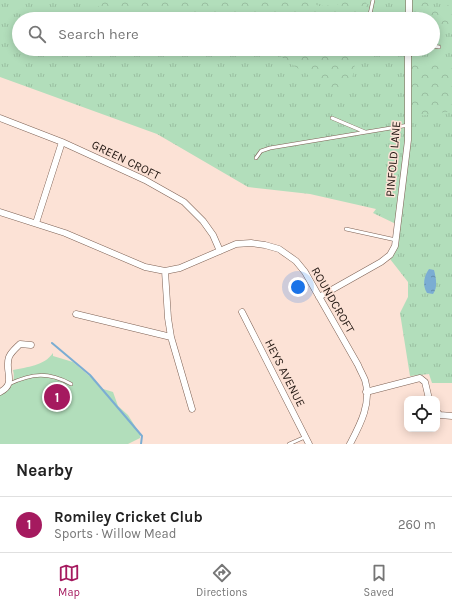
<!DOCTYPE html>
<html lang="en">
<head>
<meta charset="utf-8">
<style>
	body { margin:0; font-family:Karla,sans-serif; background:#f6f6f6; color:#222 }
	.controls { position:absolute; right:12px; bottom:12px; display:grid; overflow:hidden; border-radius:8px; box-shadow:0 2px 10px #0003 }
	.controls button { width:36px; height:36px; display:grid; place-items:center; padding:0; border:0; border-bottom:1px solid #e0e0e0; background:#fff; color:#222; font:20px sans-serif }
	.you { position:absolute; left:298px; top:287px; width:14px; height:14px; margin:-10px; border:3px solid #fff; border-radius:50%; background:#1a73e8; box-shadow:0 0 0 6px #1a73e833 }
	.badge { display:grid; place-items:center; width:26px; height:26px; border-radius:50%; background:#a51a5f; color:#fff; font-size:13px; font-weight:700 }
	.pin { position:absolute; translate:-50% -50%; border:2px solid #fff; box-shadow:0 1px 4px #0006 }
	.list { margin:0; padding:0; list-style:none }
	h2 { display:flex; justify-content:space-between; align-items:center; height:52px; margin:0; padding:0 16px; font-size:17px }
	h2 small { font-size:13px; font-weight:400; color:#767676 }
	.list li { display:grid; grid-template-columns:26px 1fr auto; gap:12px; align-items:center; box-sizing:border-box; height:56px; padding:0 16px; border-top:1px solid #e0e0e0 }
	.list b { display:block; font-size:15px; white-space:nowrap }
	.list p { margin:0; font-size:13px; white-space:nowrap; color:#767676 }
	.list em { font-size:13px; font-style:normal; color:#767676 }
	.icon { flex:none; width:22px; height:22px; fill:none; stroke:currentColor; stroke-width:2; stroke-linecap:round; stroke-linejoin:round }
	.map { position:relative; flex:none; width:452px; height:444px; overflow:hidden }
	.search { position:absolute; background:#fff; box-shadow:0 2px 10px #0003; left:12px; right:12px; top:12px; height:44px; display:flex; align-items:center; gap:10px; box-sizing:border-box; padding:0 14px; border-radius:22px; color:#767676; font-size:15px }
	.sheet { height:108px; background:#fff }
	nav { display:flex; justify-content:space-around; align-items:center; box-sizing:border-box; height:56px; border-top:1px solid #e0e0e0; background:#fff; font-size:11px; color:#767676 }
	nav a { display:grid; justify-items:center; gap:2px }
	nav .on { color:#a51a5f }
	.map>svg:first-child { display:block }
	.grass { fill:url(#grass-tufts); fill-rule:evenodd }
	.forest { fill:url(#forest-crowns) }
	.pitch { fill:#b2debb }
	.water { fill:url(#water-ripples) }
	.lines { fill:none; stroke-linecap:round; stroke-linejoin:round }
	.stream { stroke:#7badd3; stroke-width:2 }
	.service-casing { stroke:#7d6154; stroke-width:4 }
	.minor-casing { stroke:#7d6154; stroke-width:7 }
	.service { stroke:#fff; stroke-width:3 }
	.minor { stroke:#fff; stroke-width:6 }
	.labels { text-anchor:middle; dominant-baseline:central; stroke-width:3; stroke-linejoin:round; paint-order:stroke }
	.street-label { font-size:12px; fill:#221712; stroke:#fce2d6 }
</style>
</head>
<body>
<div class="map">
<svg width="452" height="444" viewBox="0 0 452 444">
	<defs>
		<pattern id="grass-tufts" width="24" height="20" patternUnits="userSpaceOnUse"><rect width="24" height="20" fill="#b2debb"/><path d="M3 7l-1-3M5 7V3M7 7l1-3M15 17l-1-3M17 17v-4M19 17l1-3" fill="none" stroke="#99bea0"/></pattern>
		<pattern id="forest-crowns" width="20" height="18" patternUnits="userSpaceOnUse"><rect width="20" height="18" fill="#b2debb"/><path d="M2 6a3 3 0 1 1 6 0M12 15a3 3 0 1 1 6 0" fill="none" stroke="#99bea0"/></pattern>
		<pattern id="water-ripples" width="26" height="14" patternUnits="userSpaceOnUse"><rect width="26" height="14" fill="#7badd3"/><path d="M2 4q2-2 4 0t4 0M15 11q2-2 4 0t4 0" fill="none" stroke="#648caa"/></pattern>
	</defs>
	<rect width="100%" height="100%" fill="#fce2d6"/>
	<path class="grass" d="M 0,0 L 452,0 L 452,383 L 432,383 L 429,374 L 410,376 L 400,313 L 408,297 L 408,282 L 390,259 L 396,224 L 373,213 L 376,209 L 310,194 L 248,187 L 157,134 L 0,77 ZM 19,19 L 433,19 L 433,49 L 19,49 Z"/>
	<path class="forest" d="M 93,0 L 306,0 L 319,6 L 337,5 L 344,0 L 367,0 L 364,19 L 230,19 L 226,16 L 167,10 L 103,10 L 93,2 Z
		M 411,0 L 426,0 L 432,10 L 452,4 L 452,32 L 433,34 L 433,19 L 410,19 Z
		M 270,49 L 358,49 L 350,89 L 341,92 L 303,72 Z
		M 410,61 L 452,61 L 452,111 L 412,117 Z"/>
	<path class="pitch" d="M 53,353 L 53,356 L 73,362 L 93,379 L 100,388 L 113,392 L 118,406 L 128,415 L 140,434 L 140,438 L 128,444 L 0,444 L 0,395 C 11,390 16,381 13,370 C 27,367 44,366 53,353 Z"/>
	<path class="water" d="M 429,269 L 434,270 C 436,278 438,287 433,294 L 427,293 C 422,285 424,276 429,269 Z"/>
	<g class="lines">
		<path class="stream" d="M 52,343 L 90,375 L 142,436 L 141,444"/>
		<defs>
			<path id="service" d="M 369,19 L 373,0
				M 433,46 L 439,47
				M 410,55 L 413,49
				M 332,118 L 365,132
				M 256,158 L 261,151 L 270,148 L 409,125
				M 346,229 L 396,240
				M 9,384 C 33,373 48,372 71,384
				M 289,444 L 305,437"/>
			<path id="minor" d="M 409,19 L 409,0
				M 0,118 L 62,142 L 145,180 L 184,202 L 203,221 L 213,235 L 220,251
				M 0,212 L 65,233 L 145,267 L 165,271 L 180,268 L 236,244 L 251,243 L 265,245 L 279,249 L 296,261 L 305,272 L 358,365 C 360,370 363,375 365,380 C 372,403 360,425 350,444
				M 36,223 L 62,142
				M 165,271 L 168,318 L 171,337 L 192,409
				M 319,297 L 381,262 L 390,255 L 395,246 L 408,140 L 408,49
				M 242,312 L 309,444
				M 76,314 L 171,337
				M 0,392 C 17,384 4,371 9,357 C 11,352 16,348 20,344 L 31,345
				M 366,392 L 420,378 L 425,382 L 429,399
				M 437,412 L 440,415 L 452,416"/>
		</defs>
		<use href="#service" class="service-casing"/>
		<use href="#minor" class="minor-casing"/>
		<use href="#service" class="service"/>
		<use href="#minor" class="minor"/>
	</g>
	<g class="labels">
		<g class="street-label">
			<text transform="translate(393 159) rotate(-85)">PINFOLD LANE</text>
			<text transform="translate(126 160) rotate(26)">GREEN CROFT</text>
			<text transform="translate(333 300) rotate(60)">ROUNDCROFT</text>
			<text transform="translate(285 373) rotate(63)">HEYS AVENUE</text>
		</g>
	</g>
</svg>
<div class="controls">
<button><svg class="icon" aria-label="locate" viewBox="0 0 24 24"><circle cx="12" cy="12" r="6"/><path d="M12 2v4M12 18v4M2 12h4M18 12h4"/></svg></button>
</div>
<div class="you"></div>
<div class="pin badge" style="left:57px;top:397px">1</div>
<div class="search"><svg class="icon" aria-label="search" viewBox="0 0 24 24"><circle cx="10" cy="10" r="6"/><path d="M15 15l6 6"/></svg>Search here</div>
</div>
<section class="sheet">
<h2>Nearby<small></small></h2>
<ul class="list">
<li><span class="badge">1</span><div><b>Romiley Cricket Club</b><p>Sports · Willow Mead</p></div><em>260 m</em></li>
</ul>
</section>
<nav>
<a class="on"><svg class="icon" aria-label="map" viewBox="0 0 24 24"><path d="M3 6l6-2 6 2 6-2v14l-6 2-6-2-6 2zM9 4v14M15 6v14"/></svg>Map</a>
<a><svg class="icon" aria-label="directions" viewBox="0 0 24 24"><path d="M12 3l9 9-9 9-9-9zM9 14v-3h6M13 9l2 2-2 2"/></svg>Directions</a>
<a><svg class="icon" aria-label="saved" viewBox="0 0 24 24"><path d="M7 4h10v16l-5-4-5 4z"/></svg>Saved</a>
</nav>
</body>
</html>
